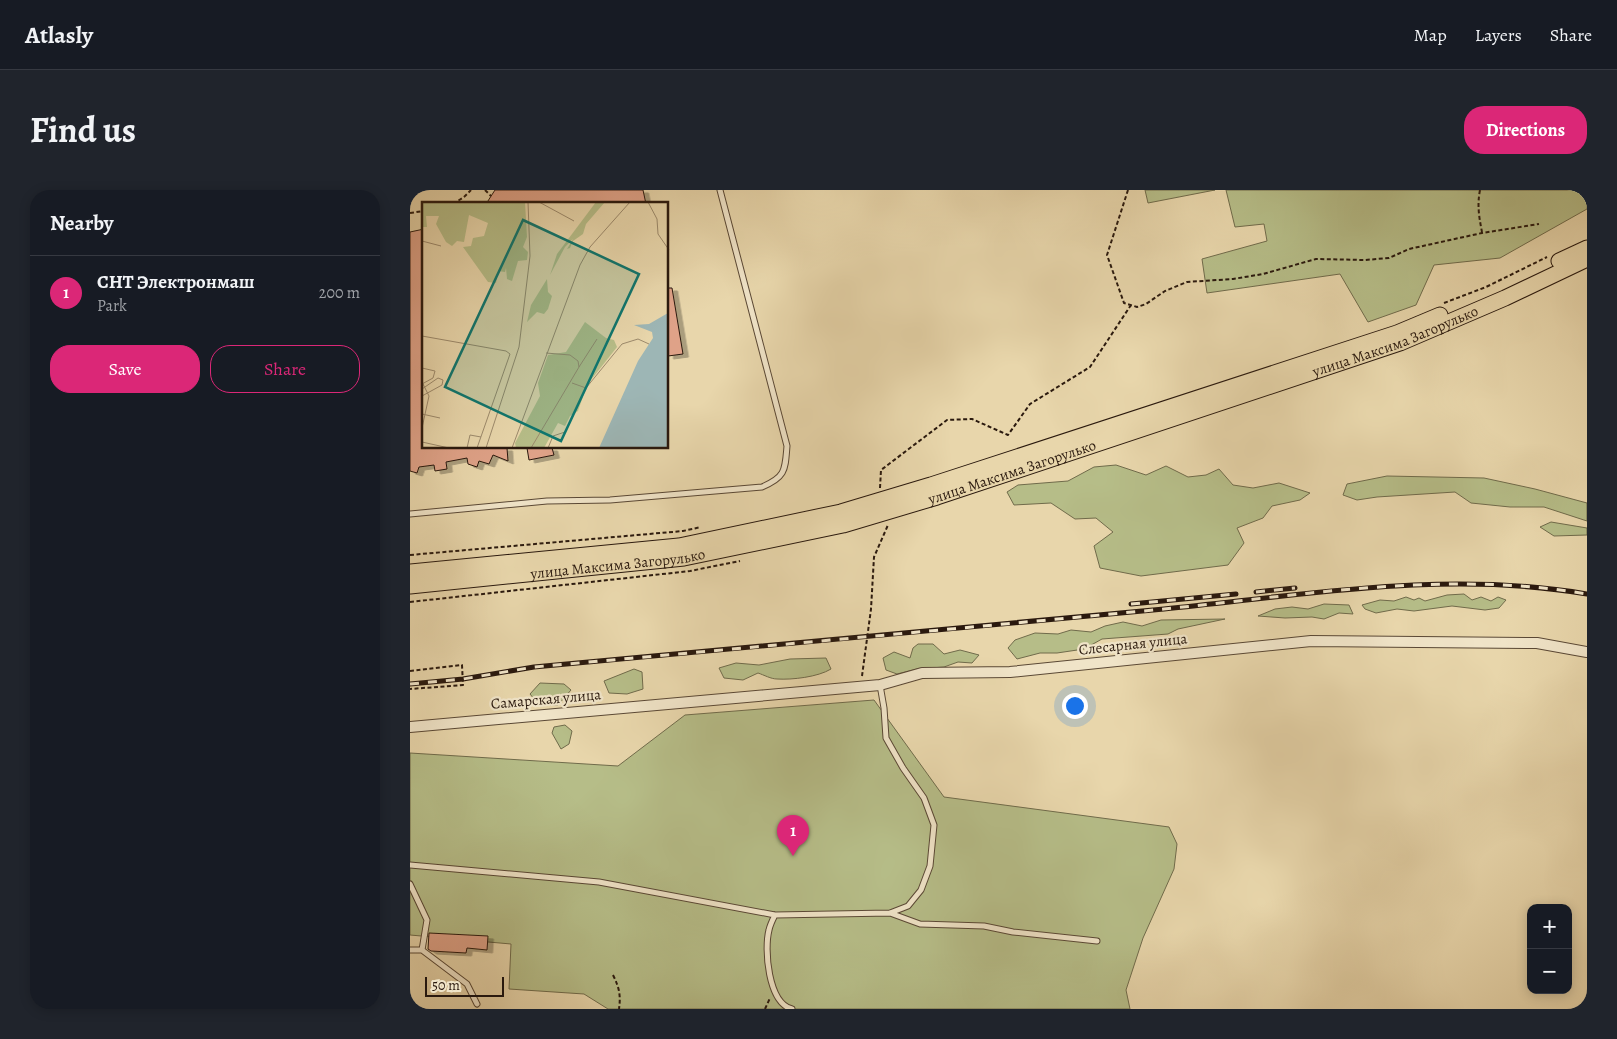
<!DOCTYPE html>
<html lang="en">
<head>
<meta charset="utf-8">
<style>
	body { margin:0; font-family:Alegreya,serif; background:#20242c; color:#f1f3f6 }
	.controls { position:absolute; right:15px; bottom:15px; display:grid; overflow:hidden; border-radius:10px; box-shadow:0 2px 12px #0003 }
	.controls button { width:45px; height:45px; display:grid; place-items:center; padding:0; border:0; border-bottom:1px solid #363941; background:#171b24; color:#f1f3f6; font:25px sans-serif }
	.scale { position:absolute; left:15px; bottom:12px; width:79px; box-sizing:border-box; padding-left:5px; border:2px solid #2a190e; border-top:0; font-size:14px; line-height:18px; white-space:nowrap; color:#2a190e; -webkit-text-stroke:4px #f0e4c8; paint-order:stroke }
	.you { position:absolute; left:664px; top:515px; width:18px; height:18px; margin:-12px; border:4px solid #fff; border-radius:50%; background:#1a73e8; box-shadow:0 0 0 8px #1a73e833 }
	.badge { display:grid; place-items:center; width:32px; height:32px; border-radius:50%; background:#db2777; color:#fff; font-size:16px; font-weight:700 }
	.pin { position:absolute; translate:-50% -41px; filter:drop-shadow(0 1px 2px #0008) }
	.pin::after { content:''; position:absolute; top:26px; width:18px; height:15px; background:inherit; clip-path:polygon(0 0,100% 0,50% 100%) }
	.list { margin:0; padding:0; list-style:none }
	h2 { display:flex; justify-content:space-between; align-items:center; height:65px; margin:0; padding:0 20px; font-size:21px }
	h2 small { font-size:16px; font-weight:400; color:#9ea1a6 }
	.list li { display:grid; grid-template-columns:32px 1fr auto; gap:15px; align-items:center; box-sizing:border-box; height:75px; padding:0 20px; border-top:1px solid #363941 }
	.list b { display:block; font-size:19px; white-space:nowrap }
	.list p { margin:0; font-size:16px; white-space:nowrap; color:#9ea1a6 }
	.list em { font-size:16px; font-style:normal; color:#9ea1a6 }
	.actions { display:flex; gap:10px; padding:15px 20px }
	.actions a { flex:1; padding:11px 0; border:1px solid #db2777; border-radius:20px; text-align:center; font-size:18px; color:#db2777 }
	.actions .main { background:#db2777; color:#fff }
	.map { position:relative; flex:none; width:1177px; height:819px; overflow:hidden; border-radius:20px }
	header { display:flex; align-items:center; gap:30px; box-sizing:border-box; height:70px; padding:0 25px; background:#171b24; border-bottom:1px solid #363941 }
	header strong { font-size:24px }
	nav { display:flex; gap:28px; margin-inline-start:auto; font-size:18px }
	.intro { display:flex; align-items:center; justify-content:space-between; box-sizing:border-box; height:120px; padding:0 30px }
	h1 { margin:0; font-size:35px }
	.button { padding:12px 22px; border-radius:20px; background:#db2777; color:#fff; font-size:18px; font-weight:700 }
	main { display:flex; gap:30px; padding:0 30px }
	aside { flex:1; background:#171b24; border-radius:20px; box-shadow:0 2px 12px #0003 }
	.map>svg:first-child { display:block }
	.green { fill:#b6bd88; stroke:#706b4b }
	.building { fill:#dfa288; stroke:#2a190e; filter:url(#shadow) }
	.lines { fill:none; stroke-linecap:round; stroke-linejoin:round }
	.service-casing { stroke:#5a4835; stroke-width:7 }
	.minor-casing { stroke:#5a4835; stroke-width:12 }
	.primary-casing { stroke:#2a190e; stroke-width:17 }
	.path { stroke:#2a190e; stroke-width:2; stroke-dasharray:4 2.5; stroke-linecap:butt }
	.service { stroke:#f0e4c8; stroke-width:5 }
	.minor { stroke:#f0e4c8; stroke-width:10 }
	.primary { stroke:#e8d6ab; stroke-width:15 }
	.rail-casing { stroke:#2a190e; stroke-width:5 }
	.rail { stroke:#f0e4c8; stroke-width:3; stroke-dasharray:9; stroke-linecap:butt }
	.labels { text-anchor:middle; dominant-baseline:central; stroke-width:4.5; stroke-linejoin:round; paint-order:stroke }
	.street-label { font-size:15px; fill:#2a190e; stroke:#f0e4c8 }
	.inset-road { fill:none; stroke:#9c8a6c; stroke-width:1 }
	.view { fill:#0f766e; fill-opacity:0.15; stroke:#0f766e; stroke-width:2.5 }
	.inset-edge { fill:none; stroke:#2a190e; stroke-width:2.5 }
</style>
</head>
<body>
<header>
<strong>Atlasly</strong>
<nav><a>Map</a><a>Layers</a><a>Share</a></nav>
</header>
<div class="intro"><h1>Find us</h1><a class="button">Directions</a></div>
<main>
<aside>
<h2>Nearby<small></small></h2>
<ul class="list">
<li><span class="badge">1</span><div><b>СНТ Электронмаш</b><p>Park</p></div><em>200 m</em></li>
</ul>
<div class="actions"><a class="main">Save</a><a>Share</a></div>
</aside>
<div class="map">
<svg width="1177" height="819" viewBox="0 0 1177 819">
	<defs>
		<filter id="shadow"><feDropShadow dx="5.5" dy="3" stdDeviation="0" flood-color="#0004"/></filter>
	</defs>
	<rect width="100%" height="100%" fill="#e8d6ab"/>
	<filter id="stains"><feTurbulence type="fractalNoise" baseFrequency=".004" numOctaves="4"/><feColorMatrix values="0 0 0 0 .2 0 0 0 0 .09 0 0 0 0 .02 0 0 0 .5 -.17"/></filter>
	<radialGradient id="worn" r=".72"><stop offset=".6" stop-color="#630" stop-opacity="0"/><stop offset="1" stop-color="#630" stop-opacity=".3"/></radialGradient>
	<path class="green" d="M 735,0 L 805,0 L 738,13 Z
		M 816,0 L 1177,0 L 1177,19 L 1090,68 L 1024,75 L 1006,115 L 958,132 L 930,84 L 797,103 L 792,69 L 857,51 L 854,34 L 825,37 Z
		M 706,275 L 736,285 L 756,276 L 778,287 L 796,285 L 809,279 L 823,295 L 843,298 L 869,293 L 900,303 L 890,310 L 862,316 L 853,328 L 827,338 L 834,353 L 818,375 L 731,386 L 690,378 L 684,356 L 703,342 L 686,328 L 665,329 L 641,313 L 604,315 L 597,302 L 608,295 L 658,291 L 684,277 Z
		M 977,286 L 1074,288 L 1125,299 L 1177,313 L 1177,331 L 1134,317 L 1100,317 L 1061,313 L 1045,302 L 967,307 L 947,310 L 933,305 L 937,294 Z
		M 1141,332 L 1177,338 L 1177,345 L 1144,346 L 1130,337 Z
		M 1054,404 L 1062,410 L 1071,407 L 1081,411 L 1088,407 L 1096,410 L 1089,418 L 1075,420 L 1042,416 L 1004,421 L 987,419 L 966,423 L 955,419 L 952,415 L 970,410 L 984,411 L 996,407 L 1004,410 L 1009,408 L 1015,411 L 1037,405 Z
		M 914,414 L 939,415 L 943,424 L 929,423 L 914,429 L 902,427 L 875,428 L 848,426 L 865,419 L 882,417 L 898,419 Z
		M 815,429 L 768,439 L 758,444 L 692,449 L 674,459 L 647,463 L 630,463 L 607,469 L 598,458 L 605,450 L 625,443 L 648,444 L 661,440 L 681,442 L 695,436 L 713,432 L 732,436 L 751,430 Z
		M 508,454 L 523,454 L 534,464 L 550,460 L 569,465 L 562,473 L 548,472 L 534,477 L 507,479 L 487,484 L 476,480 L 473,468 L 484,462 L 500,468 L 503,458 Z
		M 416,468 L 421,479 C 408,487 382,490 367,489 C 361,489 354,485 348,483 L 333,490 L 314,488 L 309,478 L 326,473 L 349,475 L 380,469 Z
		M 224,479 L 232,482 L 233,499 L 217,504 L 199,503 L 194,491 Z
		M 130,493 L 154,494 L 161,500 L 148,515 L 129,515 L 120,504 Z
		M 464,510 L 534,607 L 759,637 L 767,654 L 764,679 L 733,748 L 716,800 L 720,819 L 198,819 L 174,804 L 99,799 L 101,754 L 0,745 L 0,563 L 208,576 L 275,525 Z
		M 155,535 L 162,541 L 159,554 L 151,559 L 142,543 L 144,537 Z"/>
	<path class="building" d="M 85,0 L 233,0 L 236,14 L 76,14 Z
		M 14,39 L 14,258 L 97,258 L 98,271 L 83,265 L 79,274 L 69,271 L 67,277 L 58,274 L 57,268 L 36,272 L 37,279 L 25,281 L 24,275 L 9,277 L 7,283 L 0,281 L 0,42 Z
		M 258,98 L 262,98 L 273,164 L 258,166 Z
		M 117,258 L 142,258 L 144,265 L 119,270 Z
		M 19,743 L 78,746 L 77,760 L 57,758 L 56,763 L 21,761 L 18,759 Z"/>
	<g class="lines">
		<defs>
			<path id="service" d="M 0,324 L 137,311 L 200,310 L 352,297 C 376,287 375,280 377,256 L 310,0
				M 0,675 L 189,692 L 365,725 L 480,723 L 498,716 L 511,700 L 520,676 L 524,635 L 514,608 L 493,578 L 476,548 L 474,518 L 470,495
				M 0,694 L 17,730 L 12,760
				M 480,723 L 510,734 L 574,736 L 603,742 L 687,751
				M 365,725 C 363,729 360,735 359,740 C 354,759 358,813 382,819
				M 0,760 L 12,760 L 57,794 L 67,814"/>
			<path id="minor" d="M 0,537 L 470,495 L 512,483 L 600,482 L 901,451 L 1127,453 L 1177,462"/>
			<g id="primary">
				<path d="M 1149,71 L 1177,58"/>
				<path d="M 0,382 L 269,356 L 431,322 L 521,295 L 987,143 L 1030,125"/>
				<path id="s1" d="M 0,396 L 274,368 L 433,335 L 527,307 L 990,153 L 1095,108 L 1177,69"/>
			</g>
		</defs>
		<use href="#service" class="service-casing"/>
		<use href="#minor" class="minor-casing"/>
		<use href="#primary" class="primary-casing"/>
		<path class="path" d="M 75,0 L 81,6
			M 718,0 L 697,65 L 714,113 L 727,117 L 736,114 L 755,101 L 777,92 L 823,89 L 853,84 L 906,69 L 955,70 L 979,68 L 999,59 L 1072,43 L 1129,34
			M 1070,0 C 1067,15 1069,27 1072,42
			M 43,14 L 54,7 L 61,0
			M 0,23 L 14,21
			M 1034,113 L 1076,97 L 1137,67
			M 470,298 L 471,280 L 537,230 L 562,229 L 598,245 L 620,214 L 680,177 L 721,115
			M 0,365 L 273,341 L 291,337
			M 0,412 L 280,381 L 330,371
			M 0,481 L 52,475 L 53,495 L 0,499
			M 452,486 L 461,419 L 464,367 L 478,335
			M 203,785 C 209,797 211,805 209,819
			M 355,819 L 360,808"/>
		<use href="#service" class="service"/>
		<use href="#minor" class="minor"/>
		<use href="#primary" class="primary"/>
		<defs>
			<path id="rail" d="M 846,402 L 885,398
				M 721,414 L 826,404
				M 0,494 L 53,489 L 124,477 C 334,458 544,439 754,419 C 894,405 1037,380 1177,404"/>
		</defs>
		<use href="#rail" class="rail-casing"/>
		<use href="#rail" class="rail"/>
	</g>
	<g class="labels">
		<g class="street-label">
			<text stroke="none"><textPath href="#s1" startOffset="1020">улица Максима Загорулько</textPath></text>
			<text stroke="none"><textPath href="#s1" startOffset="615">улица Максима Загорулько</textPath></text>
			<text stroke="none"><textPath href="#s1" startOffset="209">улица Максима Загорулько</textPath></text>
			<text transform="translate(723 454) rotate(-6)">Слесарная улица</text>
			<text transform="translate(136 509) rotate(-5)">Самарская улица</text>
		</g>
	</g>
	<g transform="translate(12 12)">
		<rect width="246" height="246" fill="#e8d6ab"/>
		<path d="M 0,0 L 103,0 L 105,35 L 101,45 L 106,50 L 105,58 L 96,59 L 90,79 L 85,77 L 84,66 L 83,70 L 76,69 L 74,81 L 66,80 L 41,45 L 49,44 L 51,36 L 62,34 L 66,21 L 47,13 L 42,40 L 35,39 L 30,44 L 24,40 L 14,22 L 17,14 L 4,14 L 5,25 L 0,25 ZM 174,0 L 183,0 L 164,22 L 161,32 L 151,39 L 148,46 L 145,47 L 151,37 L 143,45 L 128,73 L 135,52 ZM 125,77 L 126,90 L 130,94 L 126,107 L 122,112 L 115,110 L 105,120 L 109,103 ZM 163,120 L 184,136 L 192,138 L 195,145 L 165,183 L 156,209 L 148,214 L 143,224 L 136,221 L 122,246 L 94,246 L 93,241 L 118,194 L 116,181 L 126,153 L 144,150 Z" fill="#b6bd88"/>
		<path d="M 246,111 L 246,246 L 177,246 L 216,159 L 231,136 L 230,130 L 212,123 L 227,122 Z" fill="#9db6b5"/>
		<path class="inset-road" d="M 117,0 L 152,19M 226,0 L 235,17 L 236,32 L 247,48M 0,39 L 19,44M 0,134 L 84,149 L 88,152 L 55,246M 157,165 L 175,137M 0,166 L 13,169 L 11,176 L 0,182M 150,181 L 164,186 L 200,142 L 216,137 L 227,142M 0,187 L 16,176 L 21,178 L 20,183 L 0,194M 0,212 L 18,216M 0,226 L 7,194 L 1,182M 0,240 L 27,246M 45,246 L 48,233 L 59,235M 64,246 L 97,145 L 108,54 L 106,0M 90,246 L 158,63 L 168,45 L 208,0M 109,246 L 157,165 L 156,159 L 148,153 L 124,151M 126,246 L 131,234 L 143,230"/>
		<path class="view" d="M 101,18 L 217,72 L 139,239 L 23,185 Z"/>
		<rect width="246" height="246" class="inset-edge"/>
	</g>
	<rect width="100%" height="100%" filter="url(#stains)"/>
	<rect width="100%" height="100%" fill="url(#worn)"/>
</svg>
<div class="controls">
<button>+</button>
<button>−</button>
</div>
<div class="scale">50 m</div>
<div class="you"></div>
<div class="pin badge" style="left:383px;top:666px">1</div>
</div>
</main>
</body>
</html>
